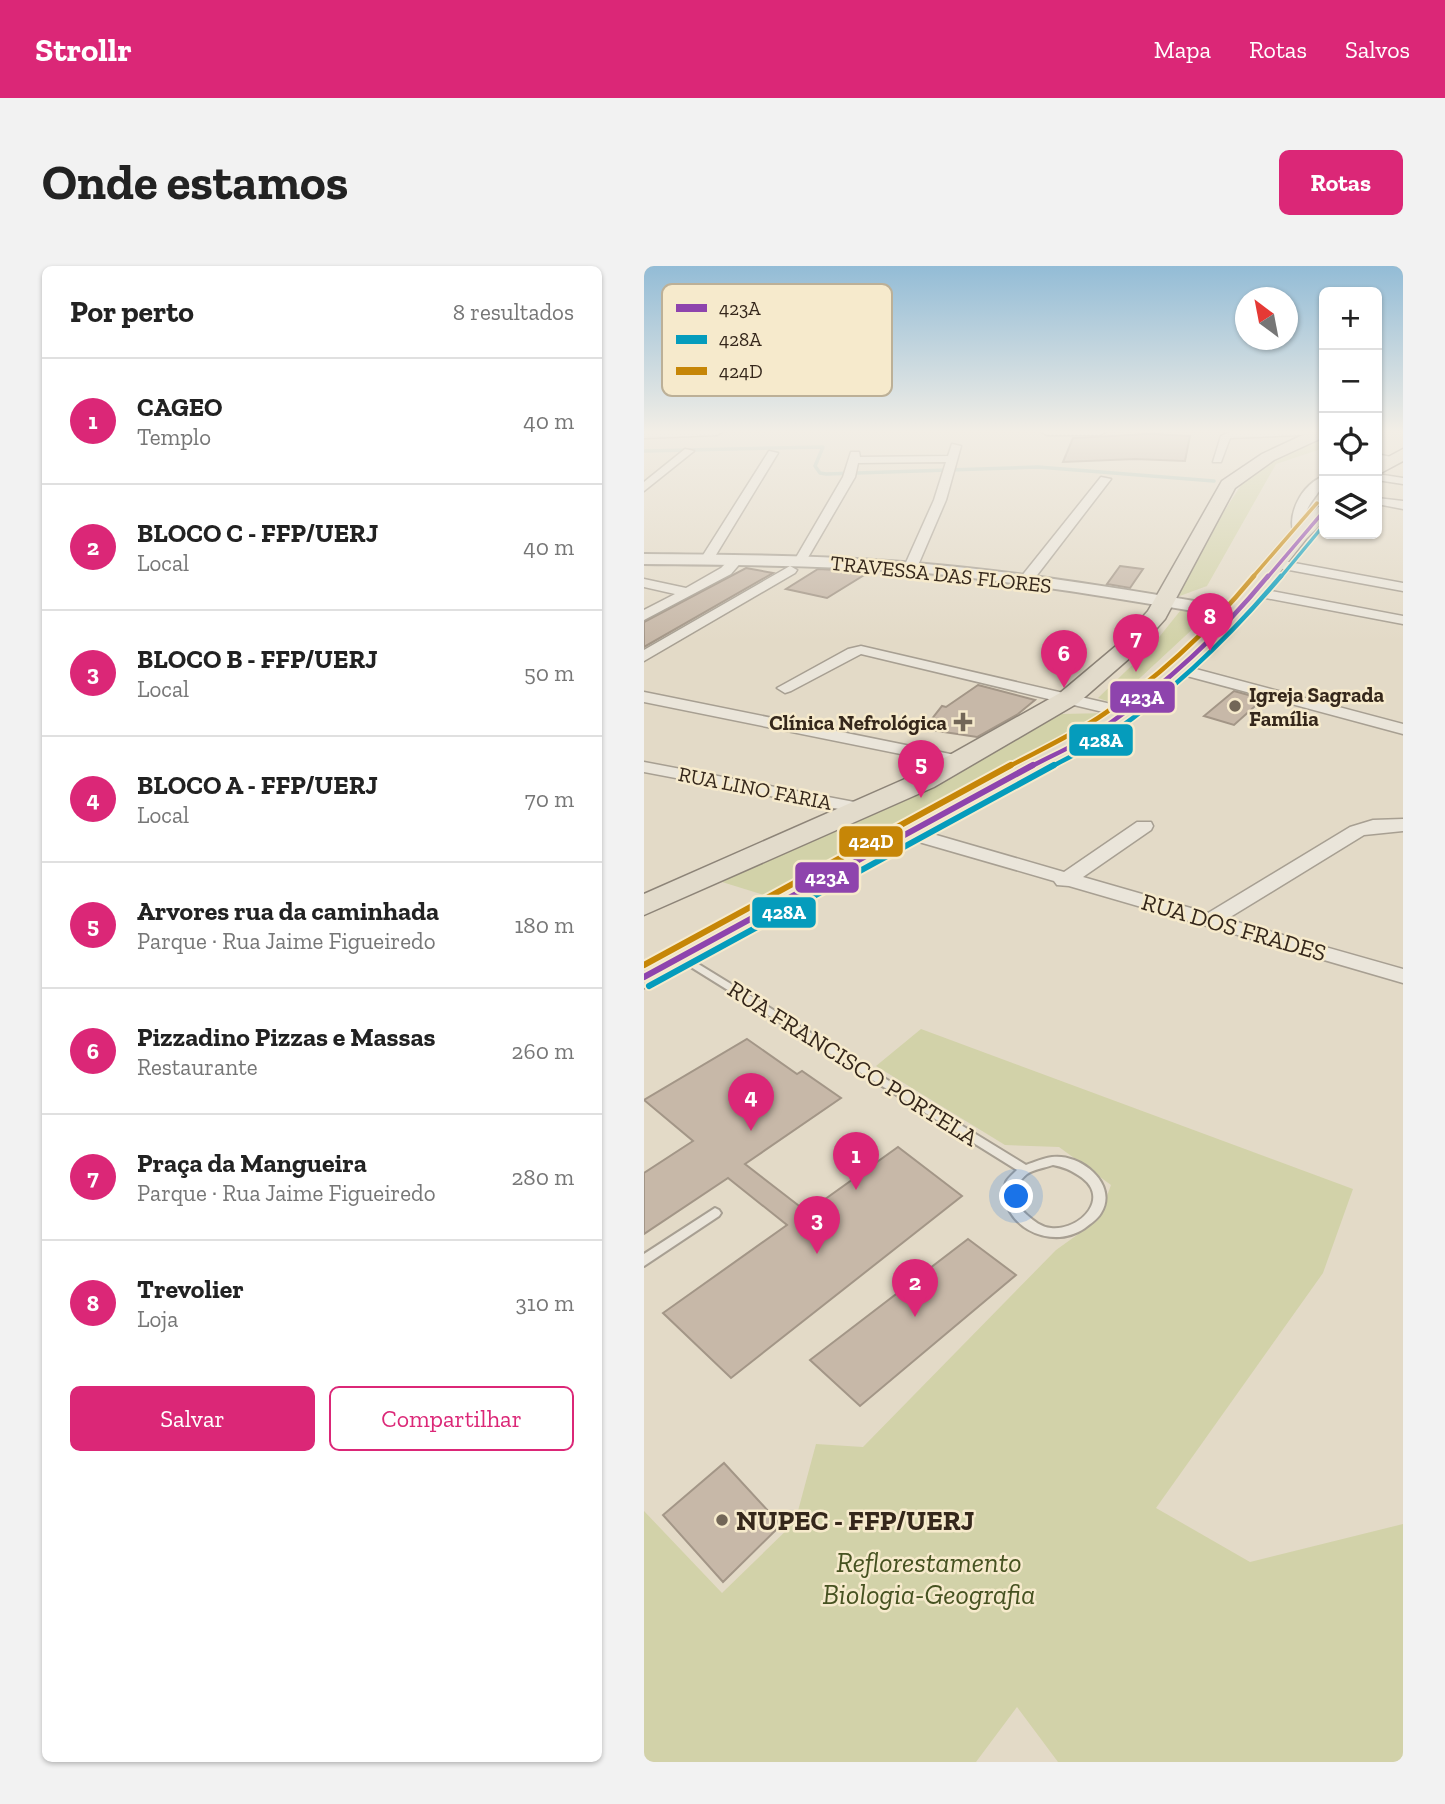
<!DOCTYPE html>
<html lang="pt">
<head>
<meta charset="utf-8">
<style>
	body { margin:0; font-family:"Zilla Slab",serif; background:#f2f2f2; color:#222 }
	.controls { position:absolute; right:21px; top:21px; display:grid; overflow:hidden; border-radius:10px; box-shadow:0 2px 5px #0004 }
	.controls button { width:63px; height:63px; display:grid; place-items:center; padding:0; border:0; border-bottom:2px solid #e0e0e0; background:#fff; color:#222; font:35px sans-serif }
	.compass { position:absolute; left:591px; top:21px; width:63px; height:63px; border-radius:50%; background:#fff; box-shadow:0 2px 5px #0004; rotate:328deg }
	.you { position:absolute; left:373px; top:931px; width:24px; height:24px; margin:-18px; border:5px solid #fff; border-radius:50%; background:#1a73e8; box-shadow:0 0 0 10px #1a73e833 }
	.badge { display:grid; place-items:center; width:46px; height:46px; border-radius:50%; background:#db2777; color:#fff; font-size:23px; font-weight:700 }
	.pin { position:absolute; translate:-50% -58px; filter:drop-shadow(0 2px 4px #0008) }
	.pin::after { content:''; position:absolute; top:37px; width:24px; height:21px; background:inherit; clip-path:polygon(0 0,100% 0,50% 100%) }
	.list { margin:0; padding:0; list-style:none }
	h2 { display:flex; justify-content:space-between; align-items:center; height:91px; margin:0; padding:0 28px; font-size:30px }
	h2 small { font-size:23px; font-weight:400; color:#767676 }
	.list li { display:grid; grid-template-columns:46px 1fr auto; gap:21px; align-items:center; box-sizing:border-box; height:126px; padding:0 28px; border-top:2px solid #e0e0e0 }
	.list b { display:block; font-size:26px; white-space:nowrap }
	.list p { margin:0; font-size:23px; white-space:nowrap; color:#767676 }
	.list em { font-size:23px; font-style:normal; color:#767676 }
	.actions { display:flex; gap:14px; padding:21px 28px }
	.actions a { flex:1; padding:16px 0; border:2px solid #db2777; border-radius:10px; text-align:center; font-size:24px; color:#db2777 }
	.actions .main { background:#db2777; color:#fff }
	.icon { flex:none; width:38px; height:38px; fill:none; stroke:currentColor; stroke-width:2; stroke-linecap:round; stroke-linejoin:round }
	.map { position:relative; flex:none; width:759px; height:1496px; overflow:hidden; border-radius:10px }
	header { display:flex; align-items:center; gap:42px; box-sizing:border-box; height:98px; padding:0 35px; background:#db2777; color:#fff }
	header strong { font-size:33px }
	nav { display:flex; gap:38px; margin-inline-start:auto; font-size:24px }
	.intro { display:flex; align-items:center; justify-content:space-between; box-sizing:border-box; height:168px; padding:0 42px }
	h1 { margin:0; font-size:49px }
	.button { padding:18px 32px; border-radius:10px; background:#db2777; color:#fff; font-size:24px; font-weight:700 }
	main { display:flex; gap:42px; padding:0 42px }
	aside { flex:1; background:#fff; border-radius:10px; box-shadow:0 2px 5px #0004 }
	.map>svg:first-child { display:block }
	.green { fill:#d2d2a9 }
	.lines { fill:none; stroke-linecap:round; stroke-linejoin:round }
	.stream { stroke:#b4c7bb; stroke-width:3.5 }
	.building { fill:#c7b8a8; stroke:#a39687; stroke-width:2 }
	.service-casing { stroke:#a79f92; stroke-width:4 }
	.minor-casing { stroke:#a79f92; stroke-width:3 }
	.tertiary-casing { stroke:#a79f92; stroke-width:4 }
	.primary-casing { stroke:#8d8478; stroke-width:3 }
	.service { fill:#eae5da; fill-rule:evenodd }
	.minor { fill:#eae5da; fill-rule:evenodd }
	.tertiary { fill:#eae5da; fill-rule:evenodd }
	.primary { fill:#e2dbcb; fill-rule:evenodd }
	.bus-1-far2-casing { stroke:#f6eacc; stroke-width:6 }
	.bus-1-far1-casing { stroke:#f6eacc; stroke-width:8 }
	.bus-1-casing { stroke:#f6eacc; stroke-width:10 }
	.bus-2-far2-casing { stroke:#f6eacc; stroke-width:6 }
	.bus-2-far1-casing { stroke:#f6eacc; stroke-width:8 }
	.bus-2-casing { stroke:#f6eacc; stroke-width:10 }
	.bus-3-far2-casing { stroke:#f6eacc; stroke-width:6 }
	.bus-3-far1-casing { stroke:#f6eacc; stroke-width:8 }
	.bus-3-casing { stroke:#f6eacc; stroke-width:10 }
	.bus-1-far2 { stroke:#8e44ad; stroke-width:3.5 }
	.bus-1-far1 { stroke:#8e44ad; stroke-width:4.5 }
	.bus-1 { stroke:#8e44ad; stroke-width:6 }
	.bus-2-far2 { stroke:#059cbc; stroke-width:3.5 }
	.bus-2-far1 { stroke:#059cbc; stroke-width:4.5 }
	.bus-2 { stroke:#059cbc; stroke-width:6 }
	.bus-3-far2 { stroke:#c68607; stroke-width:3.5 }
	.bus-3-far1 { stroke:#c68607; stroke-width:4.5 }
	.bus-3 { stroke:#c68607; stroke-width:6 }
	.poi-dot { fill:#726657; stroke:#f6eacc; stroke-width:2.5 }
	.labels { text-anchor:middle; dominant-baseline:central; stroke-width:5; stroke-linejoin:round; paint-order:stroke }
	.far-street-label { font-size:21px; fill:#35271b; stroke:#f6eacc }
	.far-poi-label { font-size:21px; font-weight:bold; fill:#35271b; stroke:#f6eacc; text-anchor:start }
	.street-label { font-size:24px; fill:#35271b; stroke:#f6eacc }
	.near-poi-label { font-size:28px; font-weight:bold; fill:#35271b; stroke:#f6eacc; text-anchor:start }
	.near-park-label { font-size:28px; font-style:italic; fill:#465221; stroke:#f6eacc }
	.key { fill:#f6eacc; stroke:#bcb097; stroke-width:2 }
	.key-label { font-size:19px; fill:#35271b }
	.line-badge { stroke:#f6eacc; stroke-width:2.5 }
	.badge-label { font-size:19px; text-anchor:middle; font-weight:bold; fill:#fff }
</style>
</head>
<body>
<header>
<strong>Strollr</strong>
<nav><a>Mapa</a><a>Rotas</a><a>Salvos</a></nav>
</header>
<div class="intro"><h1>Onde estamos</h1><a class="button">Rotas</a></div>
<main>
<aside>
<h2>Por perto<small>8 resultados</small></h2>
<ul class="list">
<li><span class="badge">1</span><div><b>CAGEO</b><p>Templo</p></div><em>40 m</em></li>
<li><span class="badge">2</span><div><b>BLOCO C - FFP/UERJ</b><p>Local</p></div><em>40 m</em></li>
<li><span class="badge">3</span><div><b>BLOCO B - FFP/UERJ</b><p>Local</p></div><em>50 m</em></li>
<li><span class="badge">4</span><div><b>BLOCO A - FFP/UERJ</b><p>Local</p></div><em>70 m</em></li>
<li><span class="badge">5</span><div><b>Arvores rua da caminhada</b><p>Parque · Rua Jaime Figueiredo</p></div><em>180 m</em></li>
<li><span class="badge">6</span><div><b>Pizzadino Pizzas e Massas</b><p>Restaurante</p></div><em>260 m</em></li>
<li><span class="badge">7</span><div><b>Praça da Mangueira</b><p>Parque · Rua Jaime Figueiredo</p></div><em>280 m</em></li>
<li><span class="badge">8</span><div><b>Trevolier</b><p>Loja</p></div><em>310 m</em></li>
</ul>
<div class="actions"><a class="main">Salvar</a><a>Compartilhar</a></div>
</aside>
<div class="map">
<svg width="759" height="1496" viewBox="0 0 759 1496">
	<rect width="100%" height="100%" fill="#e3dac7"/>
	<path class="green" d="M 680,167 L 680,182 L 632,198 L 563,320 L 533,331 L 568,264 L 603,210 Z
		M 540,340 L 568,345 L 469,437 L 454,432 L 508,380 Z
		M 465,447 L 123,630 L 78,616 L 416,448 Z
		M 277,763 L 709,923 L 679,1007 L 512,1242 L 606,1296 L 759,1258 L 759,1496 L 414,1496 L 373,1441 L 332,1496 L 0,1496 L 0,1245 L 78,1327 L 151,1256 L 172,1178 L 219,1181 L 412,984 L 454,954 L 467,919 L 415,881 L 361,879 L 232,800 Z"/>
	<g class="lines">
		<path class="stream" d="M 0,185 L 179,181 L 171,200 L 176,207 L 182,208 L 394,201 L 570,215"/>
	</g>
	<path class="building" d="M 506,168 L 546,170 L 541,195 L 491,193 L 419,196 L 429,172 Z
		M 476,300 L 499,303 L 486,322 L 463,318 Z
		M 102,302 L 129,307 L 0,381 L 0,356 Z
		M 174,303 L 211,305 L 225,306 L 183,332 L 142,323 Z
		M 334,419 L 391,434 L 374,448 L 333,471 L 280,463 L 298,440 L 302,441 Z
		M 590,425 L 619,433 L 590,459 L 560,450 Z
		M 103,773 L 153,808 L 158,805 L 197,832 L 101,898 L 163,946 L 254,881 L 318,930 L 87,1112 L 19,1047 L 143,959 L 84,912 L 0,968 L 0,907 L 49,875 L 0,834 Z
		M 324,973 L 372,1009 L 216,1140 L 166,1094 Z
		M 80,1197 L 137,1259 L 79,1316 L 19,1249 Z"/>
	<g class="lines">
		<defs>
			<path id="service" d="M 38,688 L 382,899 C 390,896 400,892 408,891 C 436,887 475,918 457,947 C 453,954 447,957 441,962 C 415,980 378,970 364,942 C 360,934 358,925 362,916 C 364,912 369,908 373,904 L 34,693 L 33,691 L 34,689 ZM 409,899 C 419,901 425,903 434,909 C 469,930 437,965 407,962 C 397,961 390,955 383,949 C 369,937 368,920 383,908 C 390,903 401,902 409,899 Z
				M 71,942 L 75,944 L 77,947 L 75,950 L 0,1000 L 0,988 Z"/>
			<path id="minor" d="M 0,166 L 78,166 L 73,169 L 0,172 Z
				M 398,166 L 461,166 L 456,169 L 403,169 Z
				M 586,166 L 680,166 L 680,168 L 586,172 L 577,196 L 569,196 L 577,170 Z
				M 308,178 L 317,180 L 302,234 L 272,304 L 260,301 L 290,234 L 302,196 L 214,197 L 211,211 L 162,295 L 151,298 L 150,295 L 199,211 L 207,186 L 215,186 L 216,191 L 304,190 Z
				M 41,183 L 50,185 L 0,225 L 0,216 Z
				M 125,185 L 134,187 L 67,297 L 57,297 L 56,294 Z
				M 733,188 L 756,193 L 751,196 L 733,194 Z
				M 733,208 L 759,212 L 759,218 L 733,214 Z
				M 680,210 C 681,230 655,235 661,269 L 651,272 C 641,249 658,218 680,210 Z
				M 457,211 L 467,213 L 387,317 L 377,317 L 377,311 Z
				M 733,232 L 759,235 L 759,243 L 733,238 Z
				M 88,291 L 99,294 L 87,308 L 0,354 L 0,344 L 31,328 L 0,321 L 0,313 L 42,322 L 77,302 Z
				M 634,294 L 759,317 L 759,325 L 629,301 L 629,295 Z
				M 146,300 L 153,304 L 151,307 L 0,395 L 0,384 Z
				M 611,322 L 759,350 L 759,358 L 606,329 L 606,323 Z
				M 217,380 L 480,441 L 488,446 L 480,451 L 217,388 L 147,425 L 141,427 L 133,422 L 204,383 Z
				M 533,398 L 759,458 L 759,468 L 528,406 L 528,400 Z
				M 0,426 L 316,490 L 325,495 L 316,500 L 0,436 Z
				M 0,496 L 221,538 L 230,543 L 221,548 L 0,506 Z
				M 759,553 L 759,565 L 720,569 L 583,653 L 759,703 L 759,717 L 425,620 L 413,619 L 410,615 L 261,572 L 259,568 L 268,562 L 420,606 L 493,556 L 507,556 L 509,560 L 507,564 L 439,611 L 564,647 L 706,561 L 729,554 Z"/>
			<path id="tertiary" d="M 0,288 C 94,289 188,289 282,298 C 386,307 489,325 592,342 L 601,347 L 592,352 C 489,335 386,317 282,307 C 188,299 94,299 0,298 Z"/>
			<path id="primary" d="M 665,166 L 680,166 L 680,171 L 630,194 L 591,222 L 521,353 L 488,390 L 434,437 L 290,521 L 0,649 L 0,628 L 270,509 L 416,427 L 472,380 L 504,345 L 578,215 L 618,188 Z
				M 759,183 L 759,195 L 733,209 L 733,197 Z
				M 680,240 L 680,255 L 662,273 L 600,352 L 518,429 L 469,466 L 12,719 L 0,722 L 0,697 L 258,562 L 451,456 L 500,419 L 584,342 L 648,265 L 674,241 Z"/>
		</defs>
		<use href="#service" class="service-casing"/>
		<use href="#minor" class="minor-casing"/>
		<use href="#tertiary" class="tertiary-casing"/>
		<use href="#primary" class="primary-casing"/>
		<use href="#service" class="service"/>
		<use href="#minor" class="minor"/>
		<use href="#tertiary" class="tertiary"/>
		<use href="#primary" class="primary"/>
		<defs>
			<path id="bus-1-far2" d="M 623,312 L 680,245"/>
			<path id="bus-1-far1" d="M 386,501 C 411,488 439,476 462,460 C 522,418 578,366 624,310"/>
			<path id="bus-1" d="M 0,711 L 389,499"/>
			<path id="bus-2-far2" d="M 636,312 L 680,259"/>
			<path id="bus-2-far1" d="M 407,501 C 427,490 449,480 468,467 C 532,423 587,369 637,310"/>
			<path id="bus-2" d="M 5,720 L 410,499"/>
			<path id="bus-3-far2" d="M 608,312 L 673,237"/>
			<path id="bus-3-far1" d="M 364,501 C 394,485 426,470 454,452 C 512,414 566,363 610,310"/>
			<path id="bus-3" d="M 0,699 L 367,499"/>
		</defs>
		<use href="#bus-1-far2" class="bus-1-far2-casing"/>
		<use href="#bus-1-far1" class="bus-1-far1-casing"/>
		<use href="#bus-1" class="bus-1-casing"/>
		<use href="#bus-2-far2" class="bus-2-far2-casing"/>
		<use href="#bus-2-far1" class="bus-2-far1-casing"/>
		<use href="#bus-2" class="bus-2-casing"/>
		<use href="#bus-3-far2" class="bus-3-far2-casing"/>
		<use href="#bus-3-far1" class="bus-3-far1-casing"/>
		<use href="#bus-3" class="bus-3-casing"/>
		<use href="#bus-1-far2" class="bus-1-far2"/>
		<use href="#bus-1-far1" class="bus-1-far1"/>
		<use href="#bus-1" class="bus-1"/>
		<use href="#bus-2-far2" class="bus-2-far2"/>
		<use href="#bus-2-far1" class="bus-2-far1"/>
		<use href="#bus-2" class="bus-2"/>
		<use href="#bus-3-far2" class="bus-3-far2"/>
		<use href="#bus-3-far1" class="bus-3-far1"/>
		<use href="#bus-3" class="bus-3"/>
	</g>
	<linearGradient id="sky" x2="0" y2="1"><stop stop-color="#93bcd6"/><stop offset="0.44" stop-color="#f2eee6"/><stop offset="1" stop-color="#f2eee6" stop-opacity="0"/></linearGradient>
	<rect width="759" height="375" fill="url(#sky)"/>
	<g class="poi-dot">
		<circle cx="591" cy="440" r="7"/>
		<path d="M315.5 445.5h7v7h7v7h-7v7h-7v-7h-7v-7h7z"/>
		<circle cx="78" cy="1254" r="7"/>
	</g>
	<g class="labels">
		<g class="far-street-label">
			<text transform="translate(297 308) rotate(6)">TRAVESSA DAS FLORES</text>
			<text transform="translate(111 522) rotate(11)">RUA LINO FARIA</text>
		</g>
		<g class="far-poi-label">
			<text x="605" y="428">Igreja Sagrada<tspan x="605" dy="24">Família</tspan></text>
			<text x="303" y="456" text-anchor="end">Clínica Nefrológica</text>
		</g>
		<g class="street-label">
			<text transform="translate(590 661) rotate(16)">RUA DOS FRADES</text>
			<text transform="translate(209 797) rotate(32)">RUA FRANCISCO PORTELA</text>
		</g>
		<g class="near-poi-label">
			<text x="92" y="1254">NUPEC - FFP/UERJ</text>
		</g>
		<g class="near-park-label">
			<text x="285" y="1296">Reflorestamento<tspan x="285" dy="32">Biologia-Geografia</tspan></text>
		</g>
	</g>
	<rect x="18" y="18" width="230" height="112" rx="10" class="key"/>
	<rect x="32" y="38" width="31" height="8" fill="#8e44ad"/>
	<rect x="32" y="69" width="31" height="9" fill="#059cbc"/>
	<rect x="32" y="101" width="31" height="8" fill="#c68607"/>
	<g class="key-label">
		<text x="75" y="49">423A</text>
		<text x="75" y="80">428A</text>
		<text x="75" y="112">424D</text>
	</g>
	<g class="line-badge">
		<rect x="465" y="414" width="67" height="34" rx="7" fill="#8e44ad"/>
		<rect x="424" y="457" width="66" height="34" rx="7" fill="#059cbc"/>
		<rect x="194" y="559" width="66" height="33" rx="7" fill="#c68607"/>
		<rect x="150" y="595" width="66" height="33" rx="7" fill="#8e44ad"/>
		<rect x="107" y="630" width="66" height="33" rx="7" fill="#059cbc"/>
	</g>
	<g class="badge-label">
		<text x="498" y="438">423A</text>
		<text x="457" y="481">428A</text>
		<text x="227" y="582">424D</text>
		<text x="183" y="618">423A</text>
		<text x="140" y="653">428A</text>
	</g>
</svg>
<div class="controls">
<button>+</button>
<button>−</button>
<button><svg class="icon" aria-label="locate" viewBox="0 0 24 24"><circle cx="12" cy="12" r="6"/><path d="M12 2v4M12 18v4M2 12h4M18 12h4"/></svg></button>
<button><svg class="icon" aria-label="layers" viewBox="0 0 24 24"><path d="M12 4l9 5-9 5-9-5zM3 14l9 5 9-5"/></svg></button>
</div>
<svg class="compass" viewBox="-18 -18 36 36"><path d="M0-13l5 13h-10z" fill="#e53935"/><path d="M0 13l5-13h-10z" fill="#767676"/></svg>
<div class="you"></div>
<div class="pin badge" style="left:212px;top:924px">1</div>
<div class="pin badge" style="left:271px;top:1051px">2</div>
<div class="pin badge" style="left:173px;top:988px">3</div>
<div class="pin badge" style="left:107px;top:865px">4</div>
<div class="pin badge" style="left:277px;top:532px">5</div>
<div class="pin badge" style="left:420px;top:422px">6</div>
<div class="pin badge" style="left:492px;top:406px">7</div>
<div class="pin badge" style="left:566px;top:385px">8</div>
</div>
</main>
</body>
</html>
